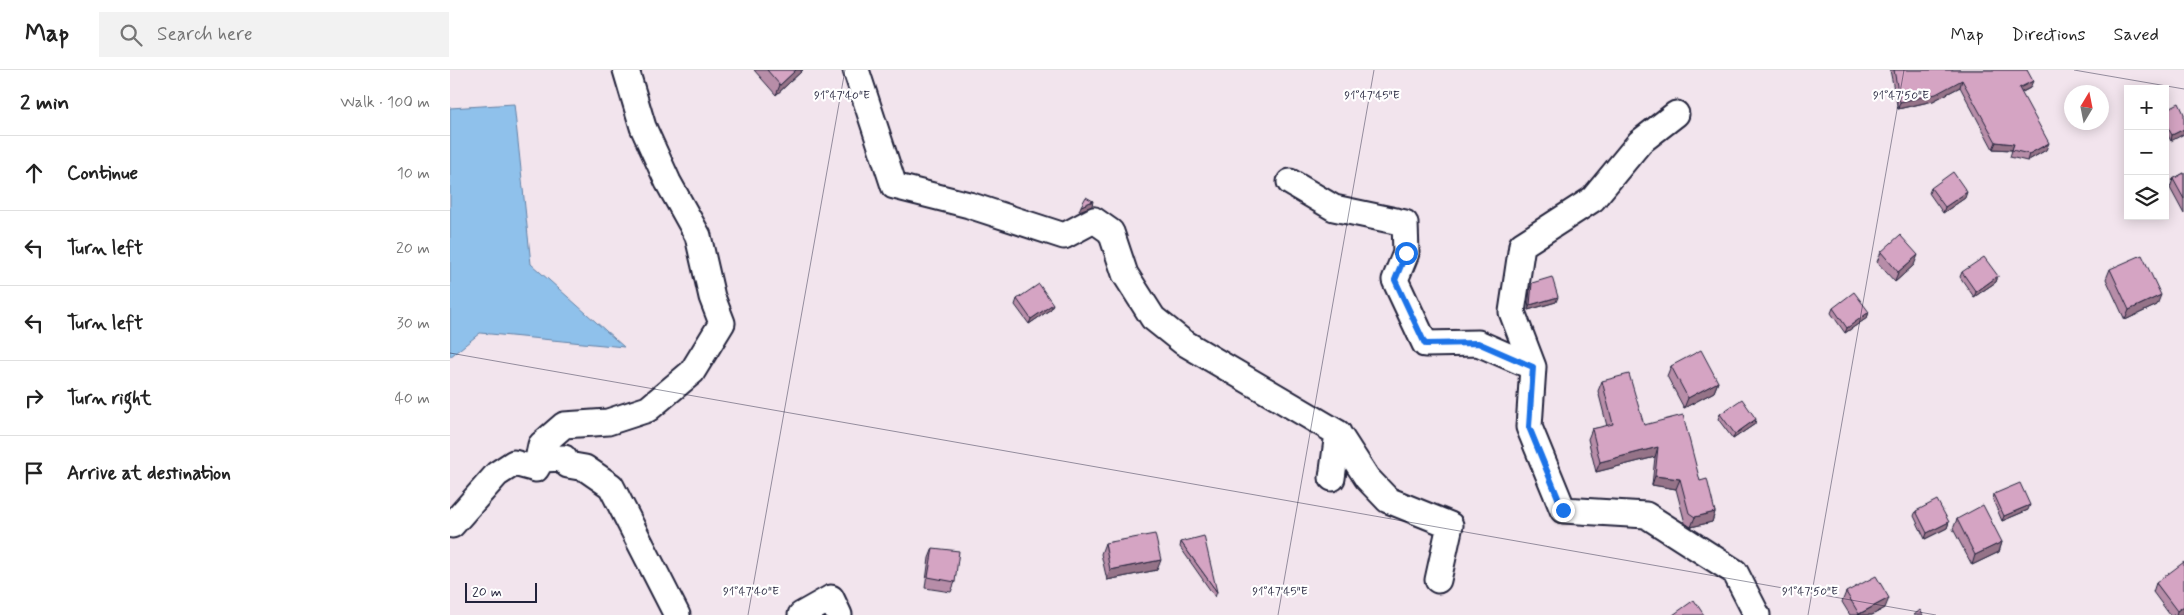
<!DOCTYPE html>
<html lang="en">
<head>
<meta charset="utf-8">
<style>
	body { margin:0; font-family:Mynerve,sans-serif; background:#f2f2f2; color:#222 }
	.controls { position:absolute; right:15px; top:15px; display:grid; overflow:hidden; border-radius:0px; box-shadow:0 2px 12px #0003 }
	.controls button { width:45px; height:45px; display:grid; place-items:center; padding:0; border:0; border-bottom:1px solid #e0e0e0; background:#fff; color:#222; font:25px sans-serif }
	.compass { position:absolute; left:1614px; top:15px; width:45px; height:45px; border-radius:50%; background:#fff; box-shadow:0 2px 12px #0003; rotate:10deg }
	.scale { position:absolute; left:15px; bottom:12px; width:72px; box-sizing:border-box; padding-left:5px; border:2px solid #22223b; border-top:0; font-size:14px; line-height:18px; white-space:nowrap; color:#22223b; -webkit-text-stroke:4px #fff; paint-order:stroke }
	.stop { position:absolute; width:15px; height:15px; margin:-11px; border:4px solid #1a73e8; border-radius:50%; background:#fff }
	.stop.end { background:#1a73e8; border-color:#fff; box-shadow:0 1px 5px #0008 }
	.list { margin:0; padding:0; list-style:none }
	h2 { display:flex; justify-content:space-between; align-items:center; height:65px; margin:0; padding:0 20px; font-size:21px }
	h2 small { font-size:16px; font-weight:400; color:#767676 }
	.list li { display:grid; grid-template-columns:32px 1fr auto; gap:15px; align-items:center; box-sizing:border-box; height:75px; padding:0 20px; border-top:1px solid #e0e0e0 }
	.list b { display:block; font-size:19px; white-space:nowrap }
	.list em { font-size:16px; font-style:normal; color:#767676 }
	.icon { flex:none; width:28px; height:28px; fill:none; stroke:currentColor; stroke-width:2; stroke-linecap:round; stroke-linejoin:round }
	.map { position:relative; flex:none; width:1734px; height:545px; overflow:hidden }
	header { display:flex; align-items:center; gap:30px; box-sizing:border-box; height:70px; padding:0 25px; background:#fff; border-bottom:1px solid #e0e0e0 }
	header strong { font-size:24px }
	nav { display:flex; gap:28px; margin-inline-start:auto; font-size:18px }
	.search { width:350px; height:45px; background:#f2f2f2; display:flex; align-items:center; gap:12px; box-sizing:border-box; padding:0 18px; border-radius:0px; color:#767676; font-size:19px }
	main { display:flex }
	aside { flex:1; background:#fff }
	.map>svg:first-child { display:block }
	.water { fill:#8fc1eb; stroke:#6381a5 }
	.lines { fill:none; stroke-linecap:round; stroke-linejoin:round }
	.minor-casing { stroke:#22223b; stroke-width:29 }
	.minor { stroke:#fff; stroke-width:25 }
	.wall { fill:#b78da8; stroke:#22223b }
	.shaded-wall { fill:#957388; stroke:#22223b }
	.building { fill:#d5a4c3; stroke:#22223b }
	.route { stroke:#1a73e8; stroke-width:6 }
	.ticks { fill:none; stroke:#22223b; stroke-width:1; stroke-opacity:0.45 }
	.ticks-label { font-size:12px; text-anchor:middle; fill:#22223b; stroke:#fff; stroke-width:4.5; stroke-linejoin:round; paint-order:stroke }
</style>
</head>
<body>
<header>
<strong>Map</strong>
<div class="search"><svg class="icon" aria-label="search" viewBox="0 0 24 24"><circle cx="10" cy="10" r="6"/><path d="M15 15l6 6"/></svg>Search here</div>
<nav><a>Map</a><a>Directions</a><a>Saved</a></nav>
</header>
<main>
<aside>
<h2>2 min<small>Walk · 100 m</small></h2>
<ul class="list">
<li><svg class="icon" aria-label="ahead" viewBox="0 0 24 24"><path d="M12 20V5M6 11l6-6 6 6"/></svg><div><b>Continue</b></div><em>10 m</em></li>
<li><svg class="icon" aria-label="left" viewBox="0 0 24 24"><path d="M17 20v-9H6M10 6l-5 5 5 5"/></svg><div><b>Turn left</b></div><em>20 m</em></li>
<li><svg class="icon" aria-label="left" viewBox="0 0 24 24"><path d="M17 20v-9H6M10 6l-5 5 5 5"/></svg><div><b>Turn left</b></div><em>30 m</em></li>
<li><svg class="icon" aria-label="right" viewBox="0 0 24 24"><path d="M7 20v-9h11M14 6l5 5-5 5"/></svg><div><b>Turn right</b></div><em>40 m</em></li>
<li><svg class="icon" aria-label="arrive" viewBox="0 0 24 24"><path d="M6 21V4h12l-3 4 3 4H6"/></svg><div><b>Arrive at destination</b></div></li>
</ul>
</aside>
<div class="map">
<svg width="1734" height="545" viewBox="0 0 1734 545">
	<rect width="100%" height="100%" fill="#f2e4ed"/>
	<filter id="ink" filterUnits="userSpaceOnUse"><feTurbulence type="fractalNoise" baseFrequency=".02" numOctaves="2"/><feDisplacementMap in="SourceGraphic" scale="10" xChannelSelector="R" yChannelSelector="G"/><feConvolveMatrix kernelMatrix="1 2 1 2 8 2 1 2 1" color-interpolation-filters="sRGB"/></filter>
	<g filter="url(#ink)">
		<path class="water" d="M 64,34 L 81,194 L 174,277 L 30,263 L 0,287 L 0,38 Z"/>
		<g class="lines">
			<defs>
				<path id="minor" d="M 406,0 L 444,116 L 519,135 L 614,166 L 644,150 L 661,162 L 675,204 L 703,248 L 733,272 L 888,363 L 882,408
					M 840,112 L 884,138 L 955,153 L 956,183 L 945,210 L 975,274 L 1028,273 L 1083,297 L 1079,357 L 1113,440 L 1196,445 L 1285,502 L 1307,545
					M 1083,297 L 1062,242 L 1072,175 L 1143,129 L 1190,72 L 1226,44
					M 888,363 L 917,408 L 938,430 L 1000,455 L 988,510
					M 86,399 L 91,375 L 114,355 L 158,352 L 198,339 L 242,302 L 272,253 L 262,227 L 248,166 L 218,112 L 193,57 L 176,0
					M 2,455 L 47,404 L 64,393 L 86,399 L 92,389 L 114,388 L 118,395 L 135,398 L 161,416 L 227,545
					M 351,545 L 381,528 L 389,545"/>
			</defs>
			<use href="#minor" class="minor-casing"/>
			<use href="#minor" class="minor"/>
		</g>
		<path class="wall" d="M 304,0 L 353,0 L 326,25 Z
			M 1440,0 L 1577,0 L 1580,18 L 1571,23 L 1596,80 L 1577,91 L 1560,87 L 1562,80 L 1543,79 L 1510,17 L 1483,31 L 1448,39 Z
			M 1715,40 L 1734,44 L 1721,71 L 1715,60 Z
			M 1734,103 L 1734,144 L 1720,118 L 1723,109 Z
			M 1481,118 L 1515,128 L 1493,143 L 1479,123 Z
			M 1431,182 L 1464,195 L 1445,212 L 1427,192 Z
			M 1660,199 L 1707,235 L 1675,250 L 1656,209 Z
			M 1512,202 L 1548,206 L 1546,212 L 1524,227 L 1510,207 Z
			M 1082,213 L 1106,232 L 1078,240 L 1080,218 Z
			M 567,229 L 601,239 L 579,254 L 565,235 Z
			M 1383,238 L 1419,242 L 1417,248 L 1395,263 L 1381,243 Z
			M 1221,296 L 1268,312 L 1264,322 L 1234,338 L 1217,306 Z
			M 1152,311 L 1194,355 L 1250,411 L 1265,442 L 1262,452 L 1241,457 L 1235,453 L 1226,419 L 1202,415 L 1205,387 L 1146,402 L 1138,369 L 1142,359 L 1157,356 L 1148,321 Z
			M 1270,344 L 1305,354 L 1283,369 L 1268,349 Z
			M 1544,424 L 1578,440 L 1552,451 L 1543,430 Z
			M 1466,441 L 1499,452 L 1497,458 L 1475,469 L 1464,446 Z
			M 1507,449 L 1552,472 L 1549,482 L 1522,495 L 1503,459 Z
			M 731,472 L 767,522 L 765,527 L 730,477 Z
			M 655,473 L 707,500 L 657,510 L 651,484 Z
			M 483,478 L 505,512 L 501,522 L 475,518 L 479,488 Z
			M 1706,513 L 1731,545 L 1720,545 L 1703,522 Z
			M 1396,522 L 1435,538 L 1422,545 L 1400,545 L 1392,532 Z"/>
		<path class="shaded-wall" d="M 346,0 L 353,0 L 326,25 L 330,15 Z
			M 1512,10 L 1510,17 L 1483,31 L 1448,39 L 1450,32 Z
			M 1583,11 L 1580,18 L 1566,25 L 1569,18 Z
			M 1734,59 L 1734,64 L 1721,71 L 1722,65 Z
			M 1546,72 L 1564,74 L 1562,80 L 1543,79 Z
			M 1599,73 L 1596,80 L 1577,91 L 1579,84 Z
			M 1517,122 L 1515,128 L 1493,143 L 1495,137 Z
			M 643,131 L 642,136 L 629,141 L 631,136 Z
			M 1468,185 L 1464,195 L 1445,212 L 1448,202 Z
			M 1548,206 L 1546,212 L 1524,227 L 1526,222 Z
			M 1711,225 L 1707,235 L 1675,250 L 1679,240 Z
			M 1108,227 L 1106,232 L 1078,240 L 1080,235 Z
			M 603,234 L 601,239 L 579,254 L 581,249 Z
			M 1419,242 L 1417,248 L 1395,263 L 1397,258 Z
			M 1268,312 L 1264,322 L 1234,338 L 1238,328 Z
			M 1306,349 L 1305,354 L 1283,369 L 1285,364 Z
			M 1208,377 L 1205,387 L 1146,402 L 1150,392 Z
			M 1205,406 L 1230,409 L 1226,419 L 1202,415 Z
			M 1580,435 L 1578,440 L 1552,451 L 1554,446 Z
			M 1265,442 L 1262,452 L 1241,457 L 1245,447 Z
			M 1499,452 L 1497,458 L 1475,469 L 1477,463 Z
			M 1552,472 L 1549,482 L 1522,495 L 1525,485 Z
			M 711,490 L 707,500 L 657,510 L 660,500 Z
			M 1439,528 L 1435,538 L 1422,545 L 1408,545 Z
			M 1734,536 L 1734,543 L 1731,545 L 1726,545 L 1727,541 Z"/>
		<path class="building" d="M 317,0 L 346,0 L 330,15 Z
			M 1444,0 L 1577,0 L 1583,11 L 1569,18 L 1599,73 L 1579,84 L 1562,80 L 1564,74 L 1546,72 L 1512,10 L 1486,24 L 1450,32 Z
			M 1729,33 L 1734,44 L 1734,59 L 1722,65 L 1715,52 L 1715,40 Z
			M 1503,102 L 1517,122 L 1495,137 L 1481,118 Z
			M 1734,103 L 1734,129 L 1723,109 Z
			M 636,127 L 643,131 L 631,136 Z
			M 1450,165 L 1468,185 L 1448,202 L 1431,182 Z
			M 1692,185 L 1711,225 L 1679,240 L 1660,199 Z
			M 1534,187 L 1548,206 L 1526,222 L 1512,202 Z
			M 1102,207 L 1108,227 L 1080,235 L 1082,213 Z
			M 589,214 L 603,234 L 581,249 L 567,229 Z
			M 1404,222 L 1419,242 L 1397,258 L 1383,238 Z
			M 1251,280 L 1268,312 L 1238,328 L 1221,296 Z
			M 1179,304 L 1194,355 L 1233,345 L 1250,411 L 1257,409 L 1265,442 L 1245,447 L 1239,443 L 1230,409 L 1205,406 L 1208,377 L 1150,392 L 1142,359 L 1163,354 L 1152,311 Z
			M 1292,329 L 1306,349 L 1285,364 L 1270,344 Z
			M 1570,413 L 1580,435 L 1554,446 L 1544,424 Z
			M 1487,430 L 1499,452 L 1477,463 L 1466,441 Z
			M 1533,435 L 1552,472 L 1525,485 L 1507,449 Z
			M 705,464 L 711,490 L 660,500 L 655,473 Z
			M 754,466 L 767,522 L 731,472 Z
			M 483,478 L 509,481 L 505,512 L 478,507 Z
			M 1734,492 L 1734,536 L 1727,541 L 1706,513 Z
			M 1426,506 L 1439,528 L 1409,544 L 1396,522 Z
			M 1244,530 L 1254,545 L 1223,545 Z
			M 1470,540 L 1473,545 L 1464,545 Z"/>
	</g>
	<g class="lines" filter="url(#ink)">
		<path class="route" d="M 956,183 L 945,210 L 975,274 L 1028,273 L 1083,297 L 1079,357 L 1113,440"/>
	</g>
	<path class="ticks" d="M 1624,0 L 1734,19M 0,283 L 1486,545M 298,545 L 395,0M 828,545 L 924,0M 1358,545 L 1454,0"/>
	<g class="ticks-label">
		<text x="392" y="29">91°47'40"E</text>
		<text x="922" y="29">91°47'45"E</text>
		<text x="1451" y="29">91°47'50"E</text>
		<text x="301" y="525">91°47'40"E</text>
		<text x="830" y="525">91°47'45"E</text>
		<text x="1360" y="525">91°47'50"E</text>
	</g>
</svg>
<div class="controls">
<button>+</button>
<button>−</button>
<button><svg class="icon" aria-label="layers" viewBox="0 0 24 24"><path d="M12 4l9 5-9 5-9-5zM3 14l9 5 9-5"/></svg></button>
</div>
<svg class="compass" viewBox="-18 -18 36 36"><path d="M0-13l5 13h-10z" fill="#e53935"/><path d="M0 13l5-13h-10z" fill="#767676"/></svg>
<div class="scale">20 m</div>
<div class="stop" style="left:956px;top:183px"></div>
<div class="stop end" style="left:1113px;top:440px"></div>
</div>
</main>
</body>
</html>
